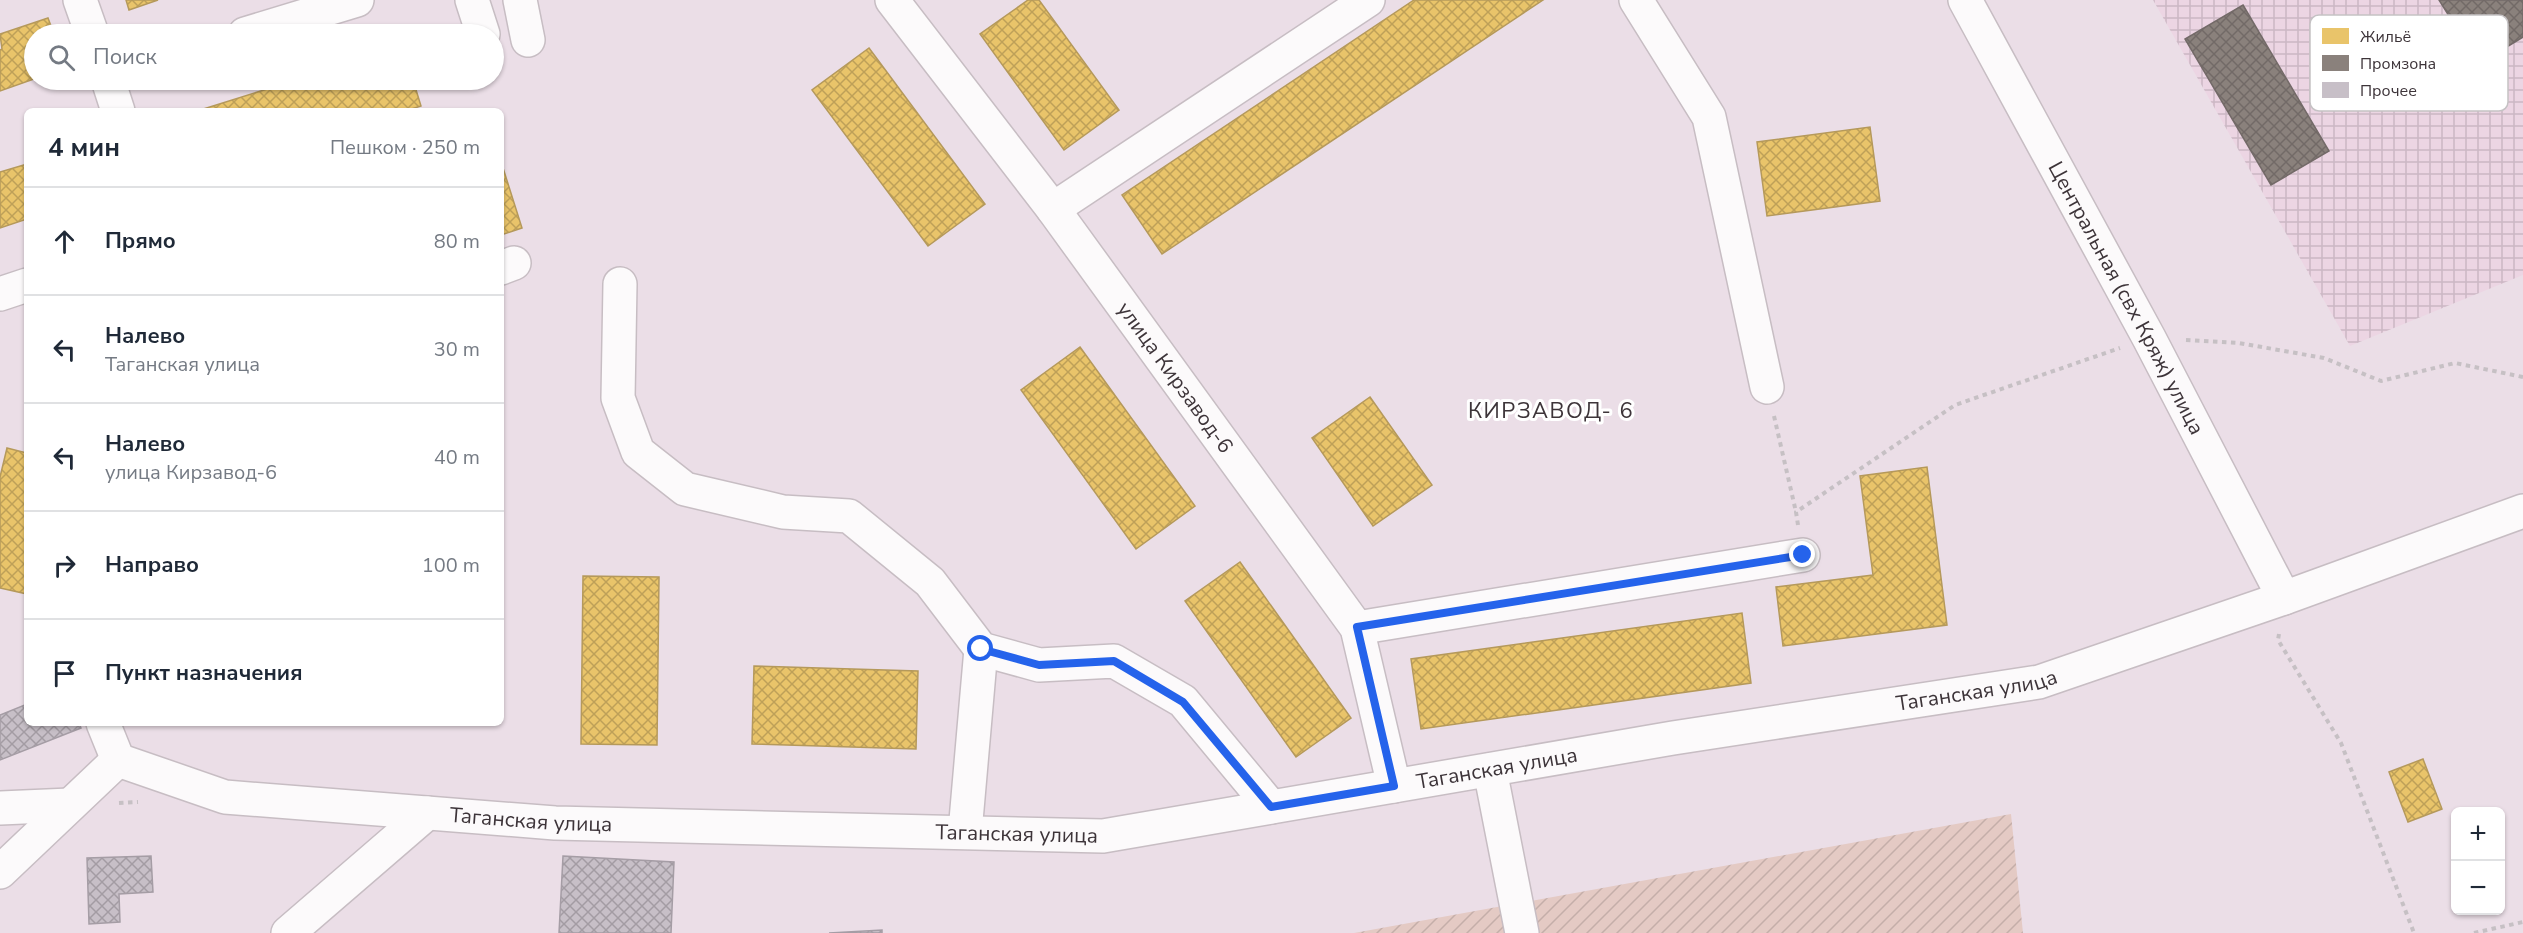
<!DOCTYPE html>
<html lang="ru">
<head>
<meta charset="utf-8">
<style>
	body { margin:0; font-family:"Nunito Sans",sans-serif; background:#f6f6f7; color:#1f2937 }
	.controls { position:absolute; right:18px; bottom:18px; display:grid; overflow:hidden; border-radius:9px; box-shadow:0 2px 4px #0004 }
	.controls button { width:54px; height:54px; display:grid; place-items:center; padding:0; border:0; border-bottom:2px solid #e0e1e3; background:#fff; color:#1f2937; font:30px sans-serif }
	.stop { position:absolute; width:18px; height:18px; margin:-14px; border:4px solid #2563eb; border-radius:50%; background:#fff }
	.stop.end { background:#2563eb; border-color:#fff; box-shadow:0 2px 6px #0008 }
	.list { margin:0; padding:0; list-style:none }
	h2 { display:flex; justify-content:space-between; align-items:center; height:78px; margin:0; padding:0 24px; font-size:26px }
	h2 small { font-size:20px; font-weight:400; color:#747a83 }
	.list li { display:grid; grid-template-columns:39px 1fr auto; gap:18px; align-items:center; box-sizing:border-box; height:108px; padding:0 24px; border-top:2px solid #e0e1e3 }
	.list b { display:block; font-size:22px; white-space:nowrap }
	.list p { margin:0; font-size:20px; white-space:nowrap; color:#747a83 }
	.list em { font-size:20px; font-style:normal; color:#747a83 }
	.icon { flex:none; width:33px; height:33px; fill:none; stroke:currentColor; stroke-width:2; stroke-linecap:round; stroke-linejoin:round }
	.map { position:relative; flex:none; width:2523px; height:933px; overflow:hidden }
	.search { position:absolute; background:#fff; box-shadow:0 2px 4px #0004; left:24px; top:24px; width:480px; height:66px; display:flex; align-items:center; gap:15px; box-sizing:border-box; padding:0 21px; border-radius:33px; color:#747a83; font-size:22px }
	.panel { position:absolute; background:#fff; box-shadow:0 2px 4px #0004; left:24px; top:108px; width:480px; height:618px; border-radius:9px }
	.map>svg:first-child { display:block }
	.industrial { fill:url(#industrial-grid) }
	.garden { fill:url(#garden-furrows) }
	.homes { fill:url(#homes-cross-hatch); stroke:#b5995b; stroke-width:1.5 }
	.industry { fill:url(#industry-cross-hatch); stroke:#736a68; stroke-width:1.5 }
	.building { fill:url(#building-cross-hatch); stroke:#a59da5; stroke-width:1.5 }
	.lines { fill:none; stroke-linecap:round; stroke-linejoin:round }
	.minor-casing { stroke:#c7bdc3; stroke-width:36 }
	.major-casing { stroke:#c7bdc3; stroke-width:36 }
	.path { stroke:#c6c0c4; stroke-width:4; stroke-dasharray:4.5 4.5; stroke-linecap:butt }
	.minor { stroke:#fcfafb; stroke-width:33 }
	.major { stroke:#fcfafb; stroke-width:33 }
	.route { stroke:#2563eb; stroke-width:8 }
	.labels { text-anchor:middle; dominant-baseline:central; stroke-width:6; stroke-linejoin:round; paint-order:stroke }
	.street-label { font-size:21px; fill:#3d3439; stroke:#fff }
	.neighbourhood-label { font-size:22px; letter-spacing:1.5px; fill:#3d3439; stroke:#fff }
	.key { fill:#fff; stroke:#c5c2c4; stroke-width:1.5 }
	.key-label { font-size:16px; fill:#3d3439 }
</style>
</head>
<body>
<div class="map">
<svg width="2523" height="933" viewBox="0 0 2523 933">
	<defs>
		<pattern id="industrial-grid" width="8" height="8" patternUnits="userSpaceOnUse" patternTransform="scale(1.5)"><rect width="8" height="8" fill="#ecd5e3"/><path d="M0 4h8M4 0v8" fill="none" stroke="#cbb7c4"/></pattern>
		<pattern id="garden-furrows" width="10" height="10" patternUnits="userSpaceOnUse" patternTransform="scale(1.5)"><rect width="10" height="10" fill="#e4cac4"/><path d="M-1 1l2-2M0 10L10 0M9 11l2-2" fill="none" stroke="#c4aea9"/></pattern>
		<pattern id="homes-cross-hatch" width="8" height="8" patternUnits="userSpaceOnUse" patternTransform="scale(1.5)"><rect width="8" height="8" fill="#e9c46a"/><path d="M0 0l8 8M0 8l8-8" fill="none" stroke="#bea058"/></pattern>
		<pattern id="industry-cross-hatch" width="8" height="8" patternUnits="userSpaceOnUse" patternTransform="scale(1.5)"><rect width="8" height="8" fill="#8a817c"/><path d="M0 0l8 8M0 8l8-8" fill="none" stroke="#726a67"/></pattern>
		<pattern id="building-cross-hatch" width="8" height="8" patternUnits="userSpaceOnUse" patternTransform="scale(1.5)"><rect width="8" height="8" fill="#c7bfc7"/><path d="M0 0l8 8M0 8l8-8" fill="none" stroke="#a39ca3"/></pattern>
	</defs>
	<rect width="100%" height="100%" fill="#ebdee7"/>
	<path class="industrial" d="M 2153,0 L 2523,0 L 2523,275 L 2350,346 Z"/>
	<path class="garden" d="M 2011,814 L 2023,933 L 1354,933 Z"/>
	<path class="homes" d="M 126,0 L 158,0 L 129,10 Z
		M 1028,0 L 1039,0 L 1119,110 L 1064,150 L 980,34 Z
		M 1414,0 L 1543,0 L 1162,254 L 1122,195 Z
		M 48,18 L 54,34 L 34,34 L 34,79 L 0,91 L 0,50 L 2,49 L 0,34 Z
		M 869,48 L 985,204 L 928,246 L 812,90 Z
		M 296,80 L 413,80 L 421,106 L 405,111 L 197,111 Z
		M 1870,127 L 1880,201 L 1767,216 L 1757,142 Z
		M 27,164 L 27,219 L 0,228 L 0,172 Z
		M 503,168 L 522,228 L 501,235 L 501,169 Z
		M 1080,347 L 1195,506 L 1136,549 L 1021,390 Z
		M 1370,397 L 1432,485 L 1373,526 L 1312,438 Z
		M 7,448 L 27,453 L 27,594 L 0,588 L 0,477 Z
		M 1927,467 L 1947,625 L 1783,646 L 1776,587 L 1873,575 L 1860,476 Z
		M 1240,562 L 1351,718 L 1296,757 L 1185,601 Z
		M 583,576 L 659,577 L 657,745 L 581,744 Z
		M 1742,613 L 1751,683 L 1421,729 L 1411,659 Z
		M 754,666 L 918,671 L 916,749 L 752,744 Z
		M 2423,759 L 2442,809 L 2408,822 L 2389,772 Z"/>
	<path class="industry" d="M 2439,0 L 2523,0 L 2523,37 L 2479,64 Z
		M 2243,5 L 2329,151 L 2271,185 L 2185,39 Z"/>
	<path class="building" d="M 27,704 L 27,723 L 79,723 L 81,728 L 0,760 L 0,715 Z
		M 151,856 L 153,892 L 119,894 L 120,922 L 89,924 L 87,858 Z
		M 563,856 L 674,862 L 671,933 L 559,933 Z
		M 882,930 L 882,933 L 829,933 Z"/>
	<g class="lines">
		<defs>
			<g id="minor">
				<path d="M 80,0 L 92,34"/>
				<path d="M 472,0 L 483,34"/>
				<path d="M 520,0 L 528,40"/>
				<path id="s1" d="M 892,0 L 1053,209 L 1357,628 L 1394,786"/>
				<path d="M 1636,0 L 1709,117 L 1767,387"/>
				<path d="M 245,34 L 357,0"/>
				<path d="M 108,80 L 118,111"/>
				<path d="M 1053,209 L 1368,0"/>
				<path d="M 501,268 L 514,263"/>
				<path d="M 620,284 L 618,398 L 638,452 L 685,489 L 783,512 L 849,516 L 930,582 L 981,649 L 1039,665 L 1114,661 L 1183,701 L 1271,807"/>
				<path d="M 0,294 L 27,285"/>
				<path d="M 1357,628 L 1803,555"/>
				<path id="s2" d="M 103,723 L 118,760 L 225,797 L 555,823 L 1103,836 L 1673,738 L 2039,682 L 2284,598"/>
				<path d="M 1490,770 L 1522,933"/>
				<path d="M 0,808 L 70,805"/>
				<path d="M 965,832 L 981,649"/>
				<path d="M 0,872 L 118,760"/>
				<path d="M 288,933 L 427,813"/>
			</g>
			<g id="major">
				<path id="s3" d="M 1965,0 L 2149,338 L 2284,598 L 2523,511"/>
			</g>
		</defs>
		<use href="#minor" class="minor-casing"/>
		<use href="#major" class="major-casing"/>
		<path class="path" d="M 2186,340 L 2239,343 L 2324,358 L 2381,381 L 2455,363 L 2523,377
			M 1774,416 L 1796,512
			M 1798,525 L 1796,512 L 1955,405 L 2120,348
			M 2279,634 L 2278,640 L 2341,743 L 2414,933
			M 119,803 L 138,802
			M 2474,933 L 2523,922"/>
		<use href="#minor" class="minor"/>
		<use href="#major" class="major"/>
	</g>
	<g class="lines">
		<path class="route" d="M 981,649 L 1039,665 L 1114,661 L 1183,702 L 1271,807 L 1394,786 L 1357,627 L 1803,555"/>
	</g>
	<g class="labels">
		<g class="street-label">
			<text stroke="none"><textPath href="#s3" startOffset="339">Центральная (свх Кряж) улица</textPath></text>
			<text stroke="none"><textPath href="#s1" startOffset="472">улица Кирзавод-6</textPath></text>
			<text stroke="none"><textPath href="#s2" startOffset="1918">Таганская улица</textPath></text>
			<text stroke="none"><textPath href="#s2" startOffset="1432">Таганская улица</textPath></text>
			<text stroke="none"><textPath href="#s2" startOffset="460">Таганская улица</textPath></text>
			<text stroke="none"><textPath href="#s2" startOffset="946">Таганская улица</textPath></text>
		</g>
		<g class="neighbourhood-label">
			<text x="1551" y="411">КИРЗАВОД- 6</text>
		</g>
	</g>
	<rect x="2310" y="15" width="198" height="96" rx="9" class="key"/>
	<rect x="2322" y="28" width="27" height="16" fill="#e9c46a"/>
	<rect x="2322" y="55" width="27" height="16" fill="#8a817c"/>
	<rect x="2322" y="82" width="27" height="16" fill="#c7bfc7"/>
	<g class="key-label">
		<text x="2360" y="42">Жильё</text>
		<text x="2360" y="69">Промзона</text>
		<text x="2360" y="96">Прочее</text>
	</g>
</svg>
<div class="controls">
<button>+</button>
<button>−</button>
</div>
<div class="stop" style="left:981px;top:649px"></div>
<div class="stop end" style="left:1803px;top:555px"></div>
<div class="search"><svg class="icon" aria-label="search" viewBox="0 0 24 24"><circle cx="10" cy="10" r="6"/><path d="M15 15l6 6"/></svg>Поиск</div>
<section class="panel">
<h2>4 мин<small>Пешком · 250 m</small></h2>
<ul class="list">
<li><svg class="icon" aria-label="ahead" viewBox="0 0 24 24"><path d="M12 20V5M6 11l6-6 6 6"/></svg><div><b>Прямо</b></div><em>80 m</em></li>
<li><svg class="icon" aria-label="left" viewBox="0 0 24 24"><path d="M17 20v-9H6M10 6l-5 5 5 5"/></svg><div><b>Налево</b><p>Таганская улица</p></div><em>30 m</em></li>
<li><svg class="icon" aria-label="left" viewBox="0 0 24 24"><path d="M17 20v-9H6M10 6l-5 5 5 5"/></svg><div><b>Налево</b><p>улица Кирзавод-6</p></div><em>40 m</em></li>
<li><svg class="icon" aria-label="right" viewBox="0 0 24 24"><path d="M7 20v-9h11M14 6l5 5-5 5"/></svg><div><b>Направо</b></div><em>100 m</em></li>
<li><svg class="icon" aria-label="arrive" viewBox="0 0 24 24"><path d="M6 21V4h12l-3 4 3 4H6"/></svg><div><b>Пункт назначения</b></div></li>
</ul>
</section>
</div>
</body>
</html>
